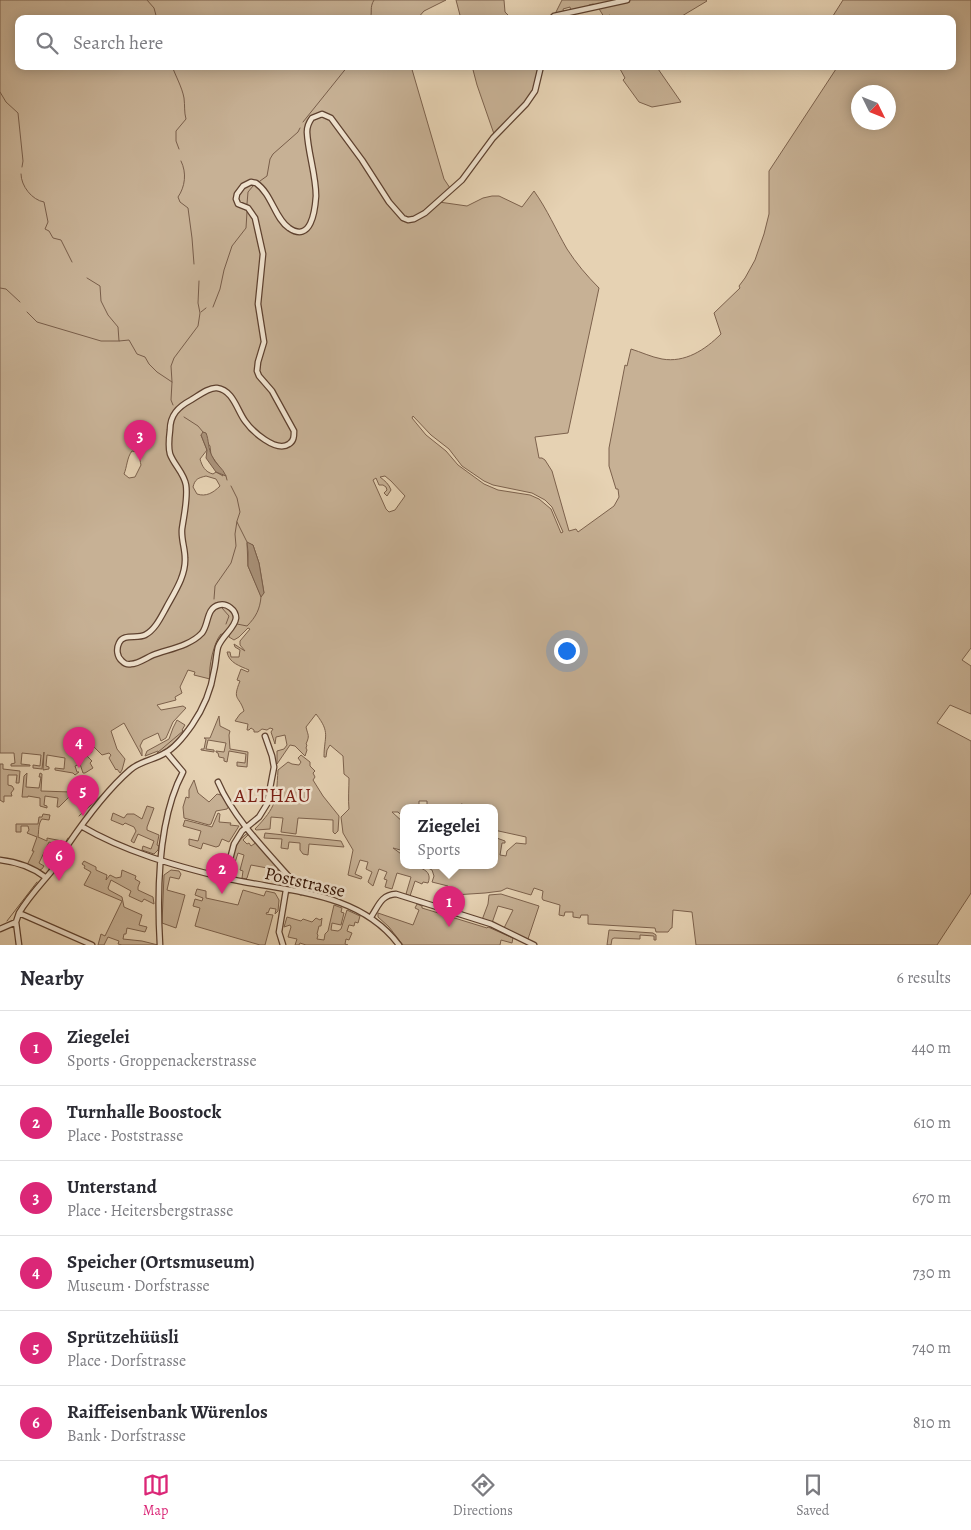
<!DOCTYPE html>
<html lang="en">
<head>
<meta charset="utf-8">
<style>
	body { margin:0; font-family:Alegreya,serif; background:#f7f7f7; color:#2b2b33 }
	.compass { position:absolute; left:851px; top:85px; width:45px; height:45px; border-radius:50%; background:#fff; box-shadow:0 2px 12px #0003; rotate:133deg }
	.you { position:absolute; left:566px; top:650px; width:18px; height:18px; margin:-12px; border:4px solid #fff; border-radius:50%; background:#1a73e8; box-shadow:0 0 0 8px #1a73e833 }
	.badge { display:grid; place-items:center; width:32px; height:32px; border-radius:50%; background:#db2777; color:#fff; font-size:16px; font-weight:700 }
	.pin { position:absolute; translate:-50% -41px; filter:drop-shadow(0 1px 2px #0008) }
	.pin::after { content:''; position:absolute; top:26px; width:18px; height:15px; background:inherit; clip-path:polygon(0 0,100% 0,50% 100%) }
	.popup { position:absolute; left:400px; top:804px; width:98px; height:65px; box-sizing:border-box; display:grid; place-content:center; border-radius:10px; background:#fff; filter:drop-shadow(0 1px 4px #0005); font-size:16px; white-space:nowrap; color:#7c7c81 }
	.popup b { font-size:19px; color:#2b2b33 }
	.popup::after { content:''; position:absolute; left:50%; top:100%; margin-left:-10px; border:10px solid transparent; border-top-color:#fff }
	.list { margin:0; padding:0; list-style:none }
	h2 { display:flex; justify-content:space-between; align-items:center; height:65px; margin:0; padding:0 20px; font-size:21px }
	h2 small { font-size:16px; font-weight:400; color:#7c7c81 }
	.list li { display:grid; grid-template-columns:32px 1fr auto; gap:15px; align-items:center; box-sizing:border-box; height:75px; padding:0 20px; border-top:1px solid #e1e1e2 }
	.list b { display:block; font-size:19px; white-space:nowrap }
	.list p { margin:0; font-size:16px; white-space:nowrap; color:#7c7c81 }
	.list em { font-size:16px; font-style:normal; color:#7c7c81 }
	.icon { flex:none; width:28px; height:28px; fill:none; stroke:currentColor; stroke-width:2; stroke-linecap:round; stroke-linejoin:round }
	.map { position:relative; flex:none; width:971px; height:945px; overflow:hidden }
	.search { position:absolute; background:#fff; box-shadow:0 2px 12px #0003; left:15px; right:15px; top:15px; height:55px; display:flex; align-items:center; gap:12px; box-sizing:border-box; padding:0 18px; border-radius:10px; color:#7c7c81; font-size:19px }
	.sheet { height:515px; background:#fff }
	nav { display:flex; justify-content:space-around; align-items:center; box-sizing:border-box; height:70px; border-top:1px solid #e1e1e2; background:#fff; font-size:14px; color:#7c7c81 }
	nav a { display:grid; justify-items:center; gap:2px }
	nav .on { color:#db2777 }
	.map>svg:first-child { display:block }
	.green { fill:#c7b195; stroke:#7c614c; fill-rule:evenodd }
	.water { fill:#a89077; stroke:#785d49 }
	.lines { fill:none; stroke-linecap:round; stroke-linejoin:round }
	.stream { stroke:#785d49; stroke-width:1 }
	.minor-casing { stroke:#5e412f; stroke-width:7 }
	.minor { stroke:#efe2ce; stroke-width:4.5 }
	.labels { text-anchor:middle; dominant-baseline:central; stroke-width:5; stroke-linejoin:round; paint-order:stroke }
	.street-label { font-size:18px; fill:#311103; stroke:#efe2ce }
	.quarter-label { font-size:20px; letter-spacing:1px; fill:#7a1f14; stroke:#efe2ce }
</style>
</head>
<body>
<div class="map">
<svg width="971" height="945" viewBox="0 0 971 945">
	<rect width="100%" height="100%" fill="#e6d2b3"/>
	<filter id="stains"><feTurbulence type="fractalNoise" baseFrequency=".004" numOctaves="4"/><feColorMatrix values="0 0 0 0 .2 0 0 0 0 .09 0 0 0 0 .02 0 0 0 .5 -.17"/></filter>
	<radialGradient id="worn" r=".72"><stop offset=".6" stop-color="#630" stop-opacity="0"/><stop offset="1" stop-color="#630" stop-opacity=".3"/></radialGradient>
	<path class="green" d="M 0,0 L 446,0 L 424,11 L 417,19 L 19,19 L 19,66 L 411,66 L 444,179 L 450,188 L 417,216 L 418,219 L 439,202 L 467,206 L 483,198 L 492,196 L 499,196 L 522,207 L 534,191 C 547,209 556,230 567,249 C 576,263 587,276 599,288 L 568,433 L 535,437 L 539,458 L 542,458 L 545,460 L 552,471 L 569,531 L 576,529 L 578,532 L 614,506 L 619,497 L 618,489 L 616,489 L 609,466 L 609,448 L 625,365 L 627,366 L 631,349 C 641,352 651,357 662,359 C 685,363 705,350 721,334 L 714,313 L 740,288 L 739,286 L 745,278 L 755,260 L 764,234 L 769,214 L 769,171 L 838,66 L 952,66 L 952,19 L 831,19 L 843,0 L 971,0 L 971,648 L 962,660 L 971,666 L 971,714 L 950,705 L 937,723 L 971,741 L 971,893 L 937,945 L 696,945 L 692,912 L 673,910 L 672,928 L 671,928 L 668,932 L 656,932 L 655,928 L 588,924 L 588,915 L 581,915 L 580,918 L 573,917 L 573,912 L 565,912 L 564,916 L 559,915 L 560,905 L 543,900 L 542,898 L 543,891 L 534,888 L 531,895 L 507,888 L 501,891 L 485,893 L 454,895 L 449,894 L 448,886 L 432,882 L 434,876 L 432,870 L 424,866 L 494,866 L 494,837 L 505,841 L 505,843 L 502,843 L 500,855 L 506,856 L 507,851 L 516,843 L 526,844 L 526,837 L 494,830 L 494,808 L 470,808 L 470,806 L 461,804 L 459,808 L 450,808 L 448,806 L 427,805 L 427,801 L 419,801 L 419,808 L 408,807 L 408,808 L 404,808 L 404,818 L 398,812 L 392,812 L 404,823 L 404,851 L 393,848 L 404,856 L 404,866 C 415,866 434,868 428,883 L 423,882 L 422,884 L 415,881 L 410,896 L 406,894 L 411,877 L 397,873 L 392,889 L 385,887 L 387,880 L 384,879 L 387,872 L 379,869 L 373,886 L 368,882 L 372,872 L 366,869 L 368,862 L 360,860 L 355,874 L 362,877 L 361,879 L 348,875 L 353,850 L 343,833 L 341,817 L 349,809 C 348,800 349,788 349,778 L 344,774 L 343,756 L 330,745 L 327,750 L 326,757 L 324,757 C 324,736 331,733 316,714 L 306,727 C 308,736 310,735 306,744 L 307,745 L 306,748 L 307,750 L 305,756 L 295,746 L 290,745 L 277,764 L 277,751 L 284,749 L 287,745 L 285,735 L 276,737 L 275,744 L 271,732 L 273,729 L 270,728 L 267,730 L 262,729 L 258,732 L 254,732 L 254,730 L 251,728 L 249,730 L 247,730 L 248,724 L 235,721 L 240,714 L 244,711 C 239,695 232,701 240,681 L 237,680 L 241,669 L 248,672 L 249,670 C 240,666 229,663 227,652 L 230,652 L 231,657 L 239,657 L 240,650 L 235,647 L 234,644 L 245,651 L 240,645 L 240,641 L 250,629 L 248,628 L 239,637 L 234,640 L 229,637 L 229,633 L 236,625 L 232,624 L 222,634 L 218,641 L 210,679 L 194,675 L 195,672 L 188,670 L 180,687 L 182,693 L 175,697 L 176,700 L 157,705 L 161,710 L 183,706 L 186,708 L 173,722 L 166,738 L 161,741 L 158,733 L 143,740 L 140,746 L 142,750 L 142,756 L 124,723 L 111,731 L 117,749 L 125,759 L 122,770 L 120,773 L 117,769 L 116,770 L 109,758 L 111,755 L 109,753 L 102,755 L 94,747 L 91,750 L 92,752 L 87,756 L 92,761 L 90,763 L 93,768 L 85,773 L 83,773 L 80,764 L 75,766 L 77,772 L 79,772 L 75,775 L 73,773 L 55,770 L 55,768 L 64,769 L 65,758 L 47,755 L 46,766 L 49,767 L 49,769 L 43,770 L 44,752 L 42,769 L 33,768 L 33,765 L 40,766 L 41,755 L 22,753 L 21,764 L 30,765 L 30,766 L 11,766 L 11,764 L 15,763 L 14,753 L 0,753 ZM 858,92 L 888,92 L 888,122 L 858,122 ZM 413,416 L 431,435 L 449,449 L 462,466 L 484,481 L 493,485 L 532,493 L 545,500 L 552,507 L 563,532 L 561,533 L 551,509 L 539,499 L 530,495 L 498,490 L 484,484 L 458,465 L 446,451 L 426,435 L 412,418 ZM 201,435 L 210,446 L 211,455 L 218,465 L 223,476 L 216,472 L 213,474 C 205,472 202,466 200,459 L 207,450 ZM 132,451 C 141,452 139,458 141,465 L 135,477 L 129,478 L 124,474 C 127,467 127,457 132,451 ZM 206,476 L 216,479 L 220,486 C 213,493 206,497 197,494 L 193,487 C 195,479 198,478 206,476 ZM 385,476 L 391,481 L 405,496 L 395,510 L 389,512 L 386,509 L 373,480 L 376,478 L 379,485 L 383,485 L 386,487 L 387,490 L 384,493 L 387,496 L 391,490 C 389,484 385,481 380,477 ZM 247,543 L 253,545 L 259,563 L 264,593 L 261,596 L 248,566 Z
		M 456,0 L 504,0 L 505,12 L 512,19 L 461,19 Z
		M 562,0 L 706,0 L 707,1 L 677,19 L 612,19 L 610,15 L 604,17 L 598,7 L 593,4 L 589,5 L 590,8 L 571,12 L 570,7 L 563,9 L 564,14 L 560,14 L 560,12 L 557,13 L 556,12 Z
		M 472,66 L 539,66 L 535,86 L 531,96 L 494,134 L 477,85 Z
		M 608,66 L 656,66 L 681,102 L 652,107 L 639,102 L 623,80 L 625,78 L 620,69 L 612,69 Z
		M 219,716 L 220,726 L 230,731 L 229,735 L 230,749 L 248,752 L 247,767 L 237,766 L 237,762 L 245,763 L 246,754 L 229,751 L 227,762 L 224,761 L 224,758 L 219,757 L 218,753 L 216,752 L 216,751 L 224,752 L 226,743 L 208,740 L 206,749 L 214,750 L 214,752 L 201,750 L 201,749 L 204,749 L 206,739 L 204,738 L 210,738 Z
		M 177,720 L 185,725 L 182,730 L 184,732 C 177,740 169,748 159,753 L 158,751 L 145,756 L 147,751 L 169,739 L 173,728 Z
		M 301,755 L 310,762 L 310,766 L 315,771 L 313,773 L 315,777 L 313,780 L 323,796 L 339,816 L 338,831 L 335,834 L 333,832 L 333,820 L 298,818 L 296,834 L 281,832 L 283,818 L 271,817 L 270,829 L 256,830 L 255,829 C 277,806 276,801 278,770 L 288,762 L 292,764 L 299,765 L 301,762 L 298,758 Z
		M 0,764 L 3,764 L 3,769 L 20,771 L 19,783 L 16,783 L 17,775 L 8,775 L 8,785 L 12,786 L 14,789 L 11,793 L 12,796 L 4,796 L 4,802 L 3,802 L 0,800 Z
		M 27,773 L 26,787 L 39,788 L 41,777 L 39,777 L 40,773 L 42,774 L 41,791 L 71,792 L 72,794 L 59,807 L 57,807 L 58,798 L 45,796 L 44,805 L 47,806 L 47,808 L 40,806 L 40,798 L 28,796 L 28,797 L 22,797 L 24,776 Z
		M 194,780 L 198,793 L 209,802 L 217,794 L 221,795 L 229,806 L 227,809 L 216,811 L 211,824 L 209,825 L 184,818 L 183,807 L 186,797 L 189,798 L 189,790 Z
		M 147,806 L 154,808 L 147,827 L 147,830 L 159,835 L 157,845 L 159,846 L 158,850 L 154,854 L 142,850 L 143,846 L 151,849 L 154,841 L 138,834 L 134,843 L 131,841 L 136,831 L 134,827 L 125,823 L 123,825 L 111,820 L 113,813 L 124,818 L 127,814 L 134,814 L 142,819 Z
		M 218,813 L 220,814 L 219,822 L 231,823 L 230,825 L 239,826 L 229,842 L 222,839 L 219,846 L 216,847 L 203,843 L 201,849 L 189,845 L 189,839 L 198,841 L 201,831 L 183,826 L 185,820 L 212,827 Z
		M 43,814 L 50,815 L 49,820 L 42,819 C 38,824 39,830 38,837 L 47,841 L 47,838 L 62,841 L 58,848 L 55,846 L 56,844 L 49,842 L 39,863 L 44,866 L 42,869 L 39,870 L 27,865 L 34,851 L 32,851 L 37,837 L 27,833 L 29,830 L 28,826 L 21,826 L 21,832 L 16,832 L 16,824 L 38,824 L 39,817 L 42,817 Z
		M 248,833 L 248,835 L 243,840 L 247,844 L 249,843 L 251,846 L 257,842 L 294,886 L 293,888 L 282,885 L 283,878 L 280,876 L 278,870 L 251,865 L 247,878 L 246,879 L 242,878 L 243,871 L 240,870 L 244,855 L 238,853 L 233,869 L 235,871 L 233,876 L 231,875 C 226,863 237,839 248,833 Z
		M 265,833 L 341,841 L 344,847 L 309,844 L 308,855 L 303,854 L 300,850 L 300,843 L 289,842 L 288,849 L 281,848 L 282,839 L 264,838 Z
		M 84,861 L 96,867 L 96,870 L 107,875 L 106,880 L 110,875 L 116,878 L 121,877 L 122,870 L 136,876 L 135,879 L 140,882 L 138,887 L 138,890 L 153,897 L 154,904 L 144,899 L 142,902 L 129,896 L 131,891 L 111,880 L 108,888 L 109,890 L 122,897 L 124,907 L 142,915 L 139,925 L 147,927 L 145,932 L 127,928 L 126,934 L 124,934 L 123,939 L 142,941 L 158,945 L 122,945 L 118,944 L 119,941 L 108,937 L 104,945 L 98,945 L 101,934 L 105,936 L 122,901 L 84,885 L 91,872 L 84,868 L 85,866 L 82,864 Z
		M 171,870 L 179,871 L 181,874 L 179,879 L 170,877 L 167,890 L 185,895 L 176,928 L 162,923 L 164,875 Z
		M 197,889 L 206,891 L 206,898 L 238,905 L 243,890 L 264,896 L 266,891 L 275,893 L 279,900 L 278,911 L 275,914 L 276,909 L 270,908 L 268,913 L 267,912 L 266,914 L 273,915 L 265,945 L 260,945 L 195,926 L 200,908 L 193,906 L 195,899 L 202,901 L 203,898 L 195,895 Z
		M 501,894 L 539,906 L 528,939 L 525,939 L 504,928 L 513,910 L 498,906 L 492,923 L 482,920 L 488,904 L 489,895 Z
		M 417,904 L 422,906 L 422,908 L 487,928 L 488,927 L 513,938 L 512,943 L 501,940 L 500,945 L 403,945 L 389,927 L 378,917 L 378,913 L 413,925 L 419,910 L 415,908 Z
		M 334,905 L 342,908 L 341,912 L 344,913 L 341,925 L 332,923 L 331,930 L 338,931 L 341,929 L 347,910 L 360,916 L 358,923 L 355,922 L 354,926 L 349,925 L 347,931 L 352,933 L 349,940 L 346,939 L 345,944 L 348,945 L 306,945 L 300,943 L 299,945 L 295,945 L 297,939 L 288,937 L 291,927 L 290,925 L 284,927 L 287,917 L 301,921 L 303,919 L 312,922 L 316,918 L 320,920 L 322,918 L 321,926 L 319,926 L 317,934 L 318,935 L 317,939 L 324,940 L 325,934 L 328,931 Z
		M 609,930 L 653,933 L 656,935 L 656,940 L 654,940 L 654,936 L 640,935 L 640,939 L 614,938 L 612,939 L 611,945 L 607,945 Z"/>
	<path class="water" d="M 203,432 L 206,433 C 209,440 208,449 212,456 C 215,464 223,468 226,476 L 216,472 L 206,458 L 207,450 L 201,435 Z
		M 247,542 L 253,545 L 259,563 L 264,593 L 261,597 L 248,566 L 248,552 Z"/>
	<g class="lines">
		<path class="stream" d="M 147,0 L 154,8 L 157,19
			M 370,19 C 373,12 369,8 374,0
			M 172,66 C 176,77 182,87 184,98 C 185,106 184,112 186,119 L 176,131 L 176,141 L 179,149
			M 0,92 L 6,102 L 18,113 L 23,161 L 22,167
			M 303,122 L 348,66
			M 181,161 C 187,173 185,187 178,197 L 180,202 L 188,208 L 192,238 L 194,264
			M 21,174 C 21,186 32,200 44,202 L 48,222 L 45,229 L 49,231 L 53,238 L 61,240 L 72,262
			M 260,181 L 267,176 L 270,159 L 273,154 L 298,132 L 300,128
			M 247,204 L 248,192 L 253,186
			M 87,278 L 100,286 L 101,301 L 108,315 L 118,327 L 119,341 L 129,340 L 137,354 L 145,357 L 149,364 L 157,372 L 172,382
			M 0,288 L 6,289 L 20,302
			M 213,307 L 220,289 L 224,270 L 232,246 L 246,228 L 247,212
			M 27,312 L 37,322 L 101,341 L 119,341
			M 201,312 L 206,308
			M 173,405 L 171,400 L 172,382 L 171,366 L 174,358 L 198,326 L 200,313 L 198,303 L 199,281
			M 184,417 L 198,426 L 203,432
			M 226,476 L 227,480
			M 237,522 L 247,542
			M 214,599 L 215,586 L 231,563 L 236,546 L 235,534 L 237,521 L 240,512 L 237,498 L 231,486
			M 222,608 L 229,616 L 226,624
			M 237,624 L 247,626 C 256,617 260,609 261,597
			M 210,678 C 208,668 214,641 221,634
			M 157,753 L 183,731
			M 79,816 L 103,794 L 127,769
			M 57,856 L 68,838
			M 49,868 L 56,859
			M 7,921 L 37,882"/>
		<defs>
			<path id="minor" d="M 551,19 L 554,16 L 627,0
				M 218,782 C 234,820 272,857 299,888 L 301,892
				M 81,826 C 125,852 176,866 225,878 C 285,892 358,890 399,945
				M 0,860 C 17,862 32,867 45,877
				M 225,878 L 234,844 L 242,831 L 259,817 L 267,804 L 274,767 L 272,756 L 265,736
				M 19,913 L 92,945
				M 371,917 C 379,905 381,895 396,894 L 491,924 L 534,945
				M 0,929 L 16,922
				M 19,945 L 16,922 L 19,913 C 29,896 43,882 55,867 C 59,860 62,852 67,846 C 84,821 107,790 130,770 C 140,761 154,760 165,753 C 175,748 185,735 192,725 C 203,709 211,691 214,671 C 216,663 216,655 218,647 C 222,636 235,628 236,618 C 236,610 227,603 219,605 C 206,608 209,624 202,633 C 190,646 169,649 153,655 C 146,658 138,664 131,664 C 127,665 125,664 122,661 C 117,657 116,649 119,643 C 123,633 137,639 145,635 C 155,630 161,617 166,608 C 174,593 186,576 185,558 C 185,548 181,539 182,529 C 184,515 188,498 186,485 C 184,473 174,465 170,454 C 168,447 169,438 170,430 C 170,415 178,407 191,400 C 198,396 209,387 217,388 C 233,390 237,410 245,421 C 252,431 276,453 289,444 C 294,441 294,436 294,431 L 272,391 L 259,376 L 257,371 L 258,362 L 264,342 L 258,304 L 263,254 L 255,218 L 248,208 L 238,204 L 236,199 L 237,194 L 243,186 L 251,182 L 256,183 C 272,194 275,219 289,228 C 311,243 315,211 316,196 C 316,175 308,153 307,132 C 307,126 309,122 312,118 L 322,114 L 331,118 L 362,160 L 389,202 L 403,218 L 408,220 L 414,219 L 425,213 L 462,180 L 493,138 L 526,104 L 535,91 L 541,66
				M 160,945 C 157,893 158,819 183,772 L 167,753
				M 283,945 L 279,932 L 286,890"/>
		</defs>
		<use href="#minor" class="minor-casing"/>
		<use href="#minor" class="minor"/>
	</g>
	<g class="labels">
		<g class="street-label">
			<text transform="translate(305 882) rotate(13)">Poststrasse</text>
		</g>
		<g class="quarter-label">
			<text x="273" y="795">ALTHAU</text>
		</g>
	</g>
	<rect width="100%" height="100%" filter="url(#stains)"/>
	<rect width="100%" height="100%" fill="url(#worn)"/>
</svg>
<svg class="compass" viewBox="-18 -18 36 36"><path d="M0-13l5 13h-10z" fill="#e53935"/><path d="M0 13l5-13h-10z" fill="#7c7c81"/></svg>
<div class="you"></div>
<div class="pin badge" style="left:449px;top:927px">1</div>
<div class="popup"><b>Ziegelei</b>Sports</div>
<div class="pin badge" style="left:222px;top:894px">2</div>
<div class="pin badge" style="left:140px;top:461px">3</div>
<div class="pin badge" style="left:79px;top:768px">4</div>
<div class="pin badge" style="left:83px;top:816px">5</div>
<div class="pin badge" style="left:59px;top:881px">6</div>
<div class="search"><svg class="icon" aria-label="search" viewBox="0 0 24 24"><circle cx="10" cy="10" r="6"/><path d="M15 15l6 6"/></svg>Search here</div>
</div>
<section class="sheet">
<h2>Nearby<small>6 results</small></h2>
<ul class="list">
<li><span class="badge">1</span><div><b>Ziegelei</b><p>Sports · Groppenackerstrasse</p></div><em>440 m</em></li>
<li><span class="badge">2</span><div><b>Turnhalle Boostock</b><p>Place · Poststrasse</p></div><em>610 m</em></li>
<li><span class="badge">3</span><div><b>Unterstand</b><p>Place · Heitersbergstrasse</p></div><em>670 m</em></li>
<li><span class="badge">4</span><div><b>Speicher (Ortsmuseum)</b><p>Museum · Dorfstrasse</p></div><em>730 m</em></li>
<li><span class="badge">5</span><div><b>Sprützehüüsli</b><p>Place · Dorfstrasse</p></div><em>740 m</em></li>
<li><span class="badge">6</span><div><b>Raiffeisenbank Würenlos</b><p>Bank · Dorfstrasse</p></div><em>810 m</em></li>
</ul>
</section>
<nav>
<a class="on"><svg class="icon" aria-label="map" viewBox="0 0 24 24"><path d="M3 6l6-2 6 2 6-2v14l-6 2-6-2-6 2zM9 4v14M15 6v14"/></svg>Map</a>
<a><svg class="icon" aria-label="directions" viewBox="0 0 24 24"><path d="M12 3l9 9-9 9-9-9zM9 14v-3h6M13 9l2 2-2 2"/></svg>Directions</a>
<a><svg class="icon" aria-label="saved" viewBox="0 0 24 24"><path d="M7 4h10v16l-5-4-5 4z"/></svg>Saved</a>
</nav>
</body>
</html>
